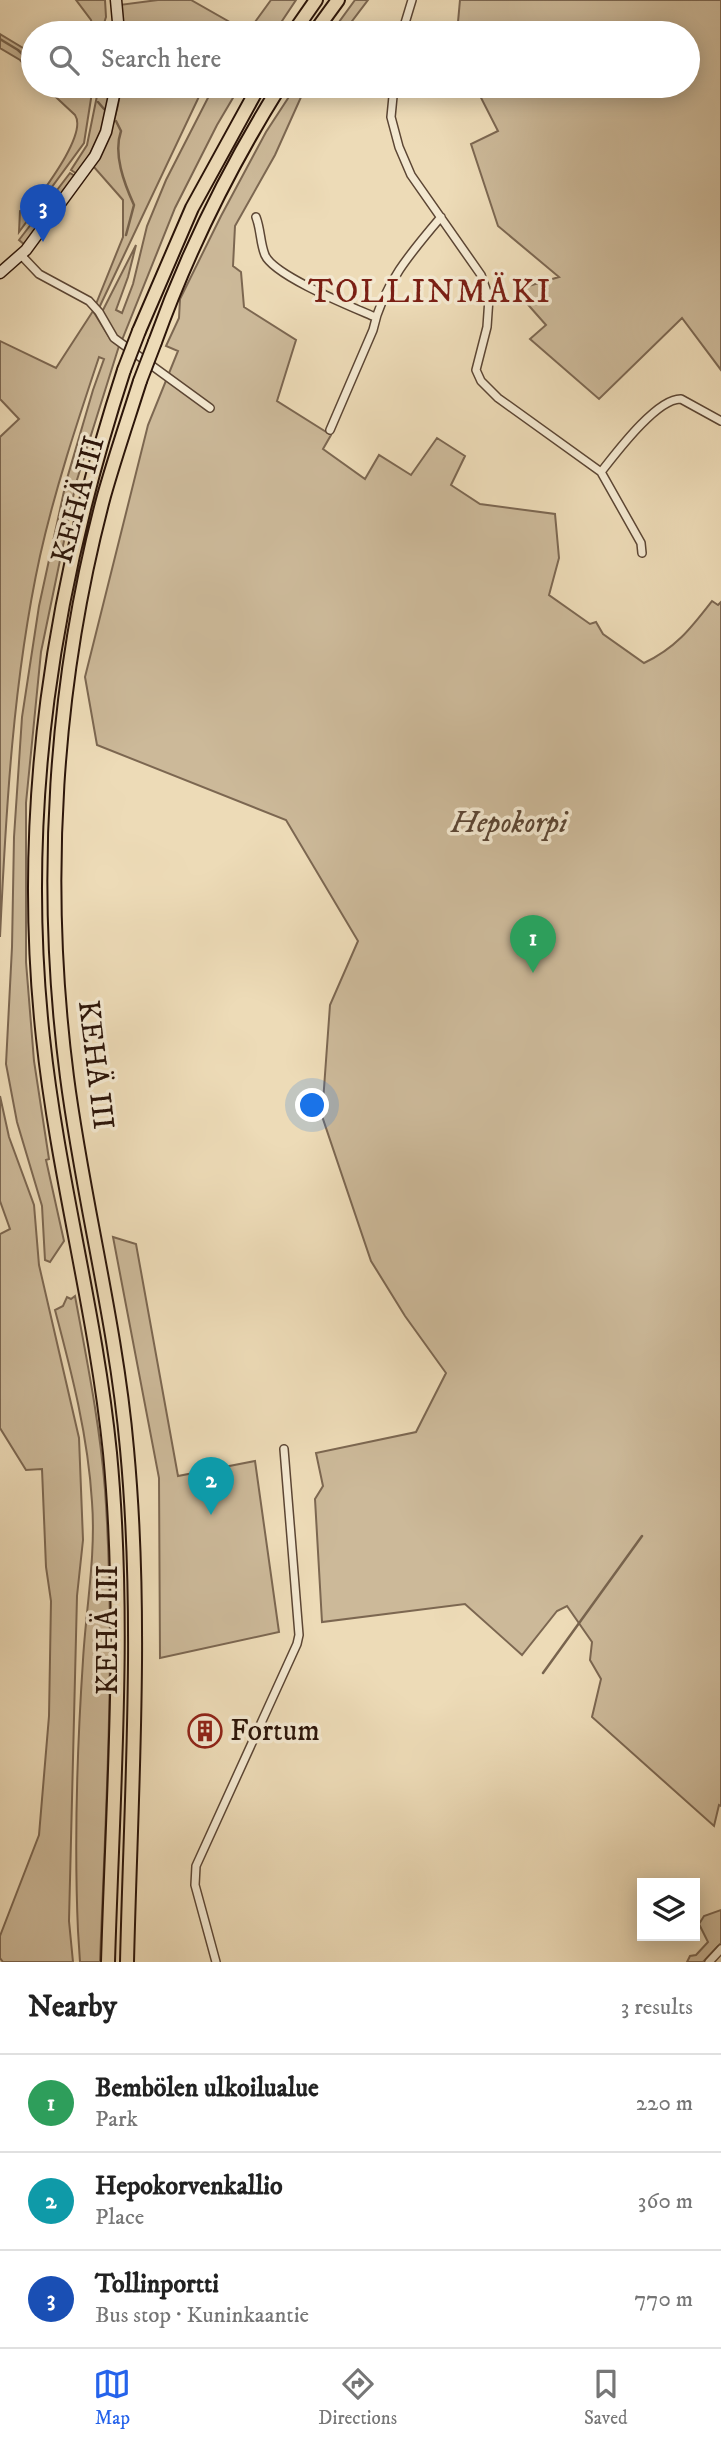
<!DOCTYPE html>
<html lang="en">
<head>
<meta charset="utf-8">
<style>
	body { margin:0; font-family:"IM FELL DW Pica",serif; background:#f2f2f2; color:#222 }
	.controls { position:absolute; right:21px; bottom:21px; display:grid; overflow:hidden; border-radius:0px; box-shadow:0 4px 18px #0003 }
	.controls button { width:63px; height:63px; display:grid; place-items:center; padding:0; border:0; border-bottom:2px solid #e0e0e0; background:#fff; color:#222; font:35px sans-serif }
	.you { position:absolute; left:313px; top:1106px; width:24px; height:24px; margin:-18px; border:5px solid #fff; border-radius:50%; background:#1a73e8; box-shadow:0 0 0 10px #1a73e833 }
	.badge { display:grid; place-items:center; width:46px; height:46px; border-radius:50%; background:#2563eb; color:#fff; font-size:23px; font-weight:700 }
	.pin { position:absolute; translate:-50% -58px; filter:drop-shadow(0 2px 4px #0008) }
	.pin::after { content:''; position:absolute; top:37px; width:24px; height:21px; background:inherit; clip-path:polygon(0 0,100% 0,50% 100%) }
	.list { margin:0; padding:0; list-style:none }
	h2 { display:flex; justify-content:space-between; align-items:center; height:91px; margin:0; padding:0 28px; font-size:30px }
	h2 small { font-size:23px; font-weight:400; color:#767676 }
	.list li { display:grid; grid-template-columns:46px 1fr auto; gap:21px; align-items:center; box-sizing:border-box; height:98px; padding:0 28px; border-top:2px solid #e0e0e0 }
	.list b { display:block; font-size:26px; white-space:nowrap }
	.list p { margin:0; font-size:23px; white-space:nowrap; color:#767676 }
	.list em { font-size:23px; font-style:normal; color:#767676 }
	.icon { flex:none; width:38px; height:38px; fill:none; stroke:currentColor; stroke-width:2; stroke-linecap:round; stroke-linejoin:round }
	.map { position:relative; flex:none; width:721px; height:1962px; overflow:hidden }
	.search { position:absolute; background:#fff; box-shadow:0 4px 18px #0003; left:21px; right:21px; top:21px; height:77px; display:flex; align-items:center; gap:18px; box-sizing:border-box; padding:0 24px; border-radius:38px; color:#767676; font-size:26px }
	.sheet { height:385px; background:#fff }
	nav { display:flex; justify-content:space-around; align-items:center; box-sizing:border-box; height:98px; border-top:2px solid #e0e0e0; background:#fff; font-size:19px; color:#767676 }
	nav a { display:grid; justify-items:center; gap:4px }
	nav .on { color:#2563eb }
	.map>svg:first-child { display:block }
	.green { fill:#ccb999; stroke:#7c6751; stroke-width:2 }
	.lines { fill:none; stroke-linecap:round; stroke-linejoin:round }
	.stream { stroke:#78644e; stroke-width:2.5 }
	.street-casing { stroke:#5c4634; stroke-width:10 }
	.secondary-casing { stroke:#2c1509; stroke-width:13 }
	.highway-casing { stroke:#2c1509; stroke-width:16 }
	.street { stroke:#f3e8d0; stroke-width:7 }
	.secondary { stroke:#f3e8d0; stroke-width:10 }
	.highway { stroke:#eddbb7; stroke-width:12 }
	.highway-bridge-casing { stroke:#2c1509; stroke-width:16; stroke-linecap:butt }
	.highway-bridge { stroke:#eddbb7; stroke-width:12 }
	.labels { text-anchor:middle; dominant-baseline:central; stroke-width:7; stroke-linejoin:round; paint-order:stroke }
	.street-label { font-size:30px; fill:#2c1509; stroke:#f3e8d0 }
	.park-label { font-size:30px; font-style:italic; fill:#5c4634; stroke:#f3e8d0 }
	.poi-label { font-size:30px; fill:#2c1509; stroke:#f3e8d0; text-anchor:start }
	.quarter-label { font-size:33px; letter-spacing:2px; fill:#7a1f14; stroke:#f3e8d0 }
</style>
</head>
<body>
<div class="map">
<svg width="721" height="1962" viewBox="0 0 721 1962">
	<rect width="100%" height="100%" fill="#eddbb7"/>
	<filter id="stains"><feTurbulence type="fractalNoise" baseFrequency=".00286" numOctaves="4"/><feColorMatrix values="0 0 0 0 .2 0 0 0 0 .09 0 0 0 0 .02 0 0 0 .5 -.17"/></filter>
	<radialGradient id="worn" r=".72"><stop offset=".6" stop-color="#630" stop-opacity="0"/><stop offset="1" stop-color="#630" stop-opacity=".3"/></radialGradient>
	<path class="green" d="M 76,0 L 105,0 L 106,17 L 101,33 L 94,33 L 91,20 Z
		M 158,0 L 191,0 L 242,29 L 239,33 L 121,33 L 119,5 Z
		M 271,0 L 296,0 L 274,33 L 247,33 Z
		M 355,0 L 368,0 L 343,33 L 331,33 Z
		M 460,0 L 721,0 L 721,370 L 682,318 L 599,399 L 530,339 L 546,325 L 515,290 L 559,277 L 498,226 L 471,144 L 498,131 L 475,86 L 688,86 L 688,33 L 457,33 Z
		M 0,34 L 33,54 L 33,74 L 20,60 L 0,48 Z
		M 44,86 L 93,86 L 84,143 L 19,232 L 20,211 L 30,209 C 42,192 88,134 75,115 Z
		M 99,86 L 112,86 C 104,124 101,141 77,174 L 71,170 L 87,145 Z
		M 121,86 L 204,86 L 99,308 L 96,304 L 123,237 L 123,200 L 93,166 C 109,140 118,116 121,86 Z
		M 214,86 L 240,86 L 217,125 L 175,208 L 122,340 L 115,335 L 102,312 L 136,245 L 128,277 L 116,310 L 122,313 L 133,284 L 147,226 L 166,180 Z
		M 296,86 L 306,86 L 275,155 L 235,226 L 233,266 L 241,272 L 244,307 L 296,340 L 277,401 L 331,435 L 323,449 L 365,479 L 379,455 L 411,475 L 437,438 L 465,456 L 451,485 L 480,504 L 555,514 L 559,558 L 549,595 L 590,624 L 596,622 L 603,634 L 644,663 C 676,648 691,628 712,601 L 718,605 L 721,602 L 721,1806 L 719,1805 L 714,1826 L 592,1717 L 601,1679 L 590,1660 L 592,1642 L 567,1606 L 557,1611 L 522,1655 L 465,1604 L 322,1622 L 315,1499 L 323,1486 L 316,1453 L 416,1432 L 446,1373 L 405,1316 L 371,1261 L 322,1116 L 330,1005 L 358,941 L 286,820 L 97,745 L 85,677 L 148,425 L 178,351 L 166,346 L 179,318 L 180,299 L 221,216 L 266,132 Z
		M 70,173 L 75,176 L 25,245 L 19,240 Z
		M 93,311 L 111,340 L 119,346 L 76,483 L 41,652 L 26,803 L 26,962 L 34,1061 L 49,1159 L 46,1160 L 64,1241 L 50,1262 L 45,1260 L 42,1206 L 17,1122 L 6,1064 L 12,947 L 14,837 L 22,717 L 39,606 L 66,482 L 93,390 L 104,359 L 99,357 C 77,423 55,489 40,556 C 13,680 6,810 0,937 L 0,437 L 19,419 L 0,399 L 0,341 L 56,368 Z
		M 0,1096 L 9,1137 L 34,1205 L 39,1265 L 79,1438 L 83,1540 L 77,1596 L 69,1921 L 73,1962 L 3,1962 L 0,1958 L 0,1936 L 39,1835 L 49,1716 L 51,1601 L 46,1567 L 42,1469 L 26,1470 L 0,1428 L 0,1234 L 10,1229 L 0,1201 Z
		M 113,1237 L 136,1244 L 178,1476 L 255,1461 L 279,1632 L 160,1658 L 159,1478 Z
		M 75,1296 C 87,1361 100,1425 105,1490 C 116,1645 106,1806 100,1962 L 80,1962 L 78,1931 C 74,1841 77,1750 83,1660 C 86,1608 96,1555 92,1502 C 88,1436 72,1374 55,1310 L 63,1306 L 67,1297 L 71,1299 Z
		M 721,1910 L 721,1943 L 703,1962 L 687,1962 L 690,1956 L 696,1955 L 708,1942 L 699,1924 L 704,1916 Z"/>
	<g class="lines">
		<path class="stream" d="M 0,39 L 18,50 L 33,64
			M 63,86 L 68,89 L 84,88 L 90,94
			M 98,102 L 104,109
			M 116,121 L 121,131 C 113,154 124,183 134,205 L 126,235
			M 543,1673 L 642,1536"/>
		<defs>
			<path id="street" d="M 402,33 L 412,0
				M 394,86 L 391,117 L 399,147 L 411,175 L 481,275 L 489,298 L 487,327 L 476,370 L 481,381 L 498,398 L 601,472 L 641,543 L 642,553
				M 256,217 C 261,230 260,243 265,255 C 274,276 352,307 375,317
				M 21,255 L 39,274 L 89,301 L 99,312 L 114,338 L 210,408
				M 330,430 L 373,330 C 382,286 412,251 441,217
				M 601,472 C 616,453 657,398 681,399 L 721,421
				M 216,1962 L 195,1885 L 196,1866 L 297,1644 L 299,1635 L 284,1449
				M 709,1962 L 721,1949"/>
			<path id="secondary" d="M 116,0 L 119,33
				M 0,273 L 26,250 L 95,156 L 106,132 L 116,86"/>
			<path id="highway" d="M 293,33 L 316,0
				M 314,33 L 338,0
				M 139,331 L 192,208 L 259,86
				M 155,342 C 187,253 230,166 280,86
				M 108,1962 C 113,1793 126,1622 110,1453 C 96,1313 58,1178 43,1038 C 18,808 53,588 124,370
				M 127,1962 C 131,1791 143,1620 127,1449 C 116,1323 83,1201 67,1077 C 42,884 54,684 104,496 C 115,457 128,419 140,381"/>
		</defs>
		<use href="#street" class="street-casing"/>
		<use href="#secondary" class="secondary-casing"/>
		<use href="#highway" class="highway-casing"/>
		<use href="#street" class="street"/>
		<use href="#secondary" class="secondary"/>
		<use href="#highway" class="highway"/>
		<defs>
			<path id="highway-bridge" d="M 124,370 L 139,331
				M 140,381 L 155,342"/>
		</defs>
		<use href="#highway-bridge" class="highway-bridge-casing"/>
		<use href="#highway-bridge" class="highway-bridge"/>
	</g>
	<defs>
		<symbol id="building-ring" viewBox="-11 -11 22 22"><circle r="9.5" fill="#f3e8d0" stroke="#8f2418" stroke-width="1.5"/><path d="M-4-6H4V6H1V3H-1V6H-4ZM-2.5-4.3h1.7v1.8h-1.7ZM.8-4.3h1.7v1.8H.8ZM-2.5-1h1.7V.8h-1.7ZM.8-1h1.7V.8H.8Z" fill="#8f2418"/></symbol>
	</defs>
	<g fill-rule="evenodd">
		<use href="#building-ring" x="186" y="1712" width="38" height="38"/>
	</g>
	<g class="labels">
		<g class="street-label">
			<text transform="translate(79 500) rotate(-75)">KEHÄ III</text>
			<text transform="translate(95 1065) rotate(83)">KEHÄ III</text>
			<text transform="translate(108 1630) rotate(-90)">KEHÄ III</text>
		</g>
		<g class="park-label">
			<text x="509" y="823">Hepokorpi</text>
		</g>
		<g class="poi-label">
			<text x="230" y="1731">Fortum</text>
		</g>
		<g class="quarter-label">
			<text x="430" y="292">TOLLINMÄKI</text>
		</g>
	</g>
	<rect width="100%" height="100%" filter="url(#stains)"/>
	<rect width="100%" height="100%" fill="url(#worn)"/>
</svg>
<div class="controls">
<button><svg class="icon" aria-label="layers" viewBox="0 0 24 24"><path d="M12 4l9 5-9 5-9-5zM3 14l9 5 9-5"/></svg></button>
</div>
<div class="you"></div>
<div class="pin badge" style="left:533px;top:973px;background:#2e9e5b">1</div>
<div class="pin badge" style="left:211px;top:1515px;background:#0f9aa8">2</div>
<div class="pin badge" style="left:43px;top:242px;background:#1a4fb4">3</div>
<div class="search"><svg class="icon" aria-label="search" viewBox="0 0 24 24"><circle cx="10" cy="10" r="6"/><path d="M15 15l6 6"/></svg>Search here</div>
</div>
<section class="sheet">
<h2>Nearby<small>3 results</small></h2>
<ul class="list">
<li><span class="badge" style="background:#2e9e5b">1</span><div><b>Bembölen ulkoilualue</b><p>Park</p></div><em>220 m</em></li>
<li><span class="badge" style="background:#0f9aa8">2</span><div><b>Hepokorvenkallio</b><p>Place</p></div><em>360 m</em></li>
<li><span class="badge" style="background:#1a4fb4">3</span><div><b>Tollinportti</b><p>Bus stop · Kuninkaantie</p></div><em>770 m</em></li>
</ul>
</section>
<nav>
<a class="on"><svg class="icon" aria-label="map" viewBox="0 0 24 24"><path d="M3 6l6-2 6 2 6-2v14l-6 2-6-2-6 2zM9 4v14M15 6v14"/></svg>Map</a>
<a><svg class="icon" aria-label="directions" viewBox="0 0 24 24"><path d="M12 3l9 9-9 9-9-9zM9 14v-3h6M13 9l2 2-2 2"/></svg>Directions</a>
<a><svg class="icon" aria-label="saved" viewBox="0 0 24 24"><path d="M7 4h10v16l-5-4-5 4z"/></svg>Saved</a>
</nav>
</body>
</html>
